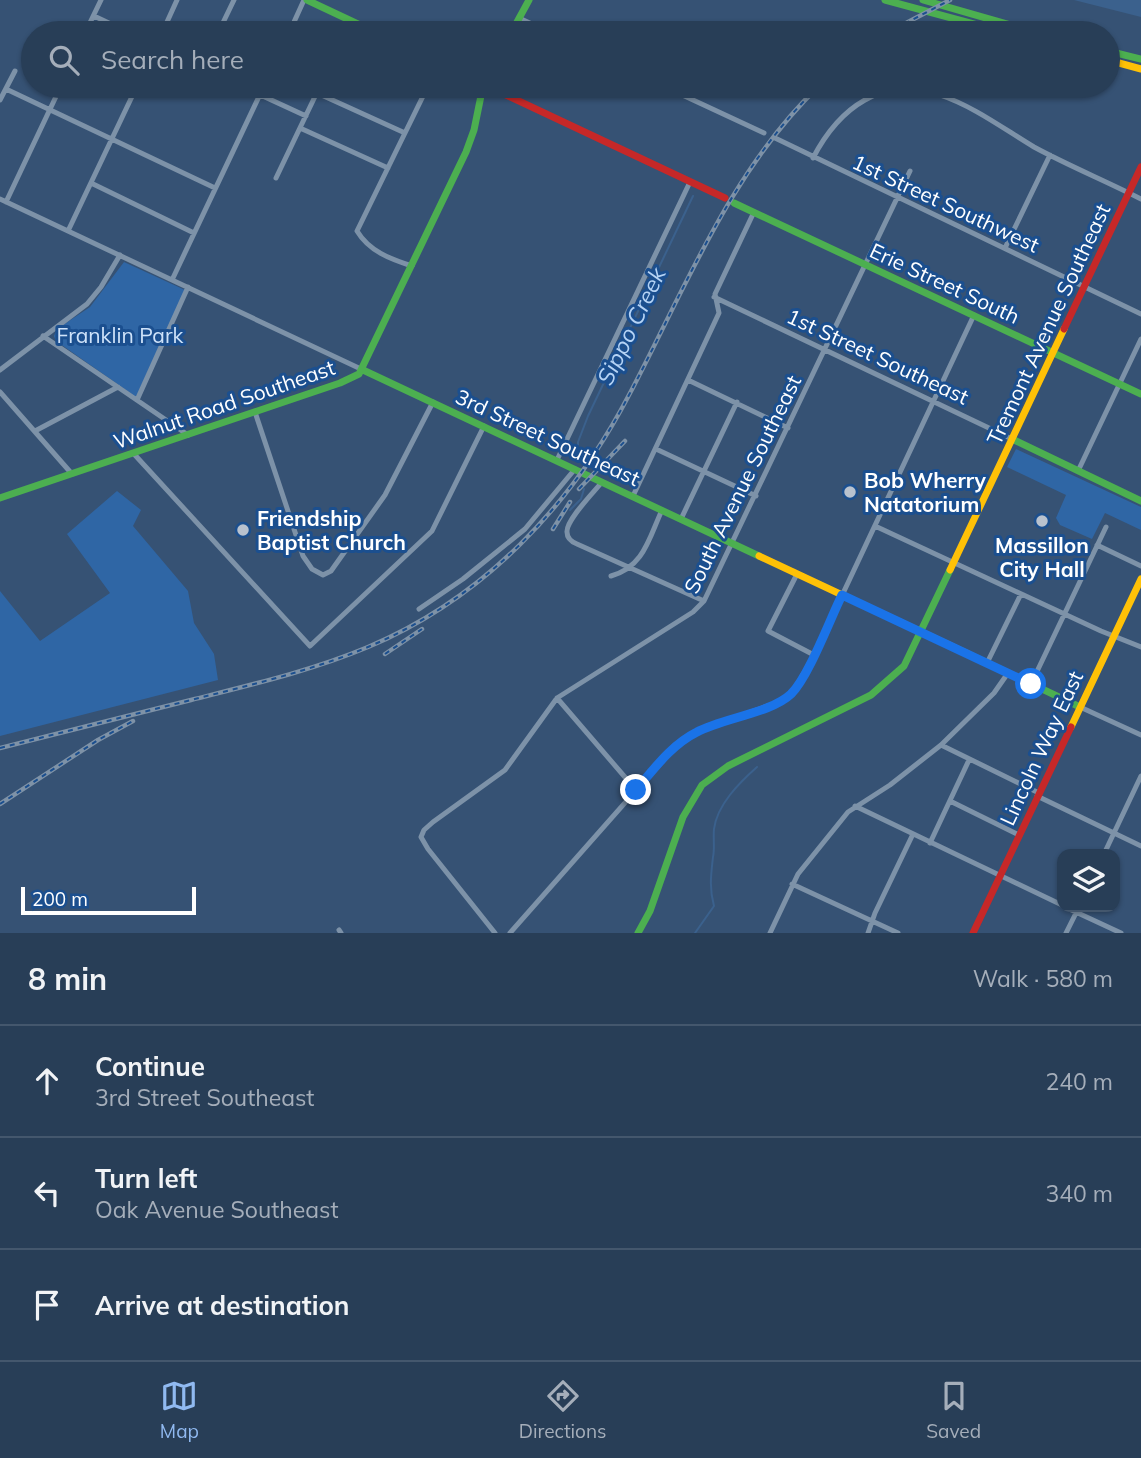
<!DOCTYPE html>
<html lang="en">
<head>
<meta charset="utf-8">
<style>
	body { margin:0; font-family:Mulish,sans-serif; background:#30455d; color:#f1f3f6 }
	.controls { position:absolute; right:21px; bottom:21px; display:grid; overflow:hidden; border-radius:14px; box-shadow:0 2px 5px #0004 }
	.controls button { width:63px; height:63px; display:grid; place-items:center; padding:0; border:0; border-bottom:2px solid #44576d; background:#283e57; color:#f1f3f6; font:35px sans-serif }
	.scale { position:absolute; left:21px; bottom:18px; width:175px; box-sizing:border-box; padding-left:7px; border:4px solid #fff; border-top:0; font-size:19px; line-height:24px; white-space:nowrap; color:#fff; -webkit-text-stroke:5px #1b4f8f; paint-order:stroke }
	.stop { position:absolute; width:21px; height:21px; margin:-16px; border:5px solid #1a73e8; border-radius:50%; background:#fff }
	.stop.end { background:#1a73e8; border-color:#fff; box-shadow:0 2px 7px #0008 }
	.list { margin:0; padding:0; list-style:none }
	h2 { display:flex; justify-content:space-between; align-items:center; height:91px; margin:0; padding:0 28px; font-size:30px }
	h2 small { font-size:23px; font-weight:400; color:#a5aeba }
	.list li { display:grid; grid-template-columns:46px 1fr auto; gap:21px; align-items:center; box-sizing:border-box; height:112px; padding:0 28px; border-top:2px solid #44576d }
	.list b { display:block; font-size:26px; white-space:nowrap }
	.list p { margin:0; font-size:23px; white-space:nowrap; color:#a5aeba }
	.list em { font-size:23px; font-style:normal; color:#a5aeba }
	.icon { flex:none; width:38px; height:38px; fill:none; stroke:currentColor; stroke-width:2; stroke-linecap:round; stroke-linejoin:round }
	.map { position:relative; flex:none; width:1141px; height:933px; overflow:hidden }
	.search { position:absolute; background:#283e57; box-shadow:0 2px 5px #0004; left:21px; right:21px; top:21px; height:77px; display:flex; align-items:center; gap:18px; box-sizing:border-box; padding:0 24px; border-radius:38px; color:#a5aeba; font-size:26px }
	.sheet { height:427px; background:#283e57 }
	nav { display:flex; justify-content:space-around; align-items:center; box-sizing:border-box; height:98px; border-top:2px solid #44576d; background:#283e57; font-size:19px; color:#a5aeba }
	nav a { display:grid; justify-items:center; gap:4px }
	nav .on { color:#90b9f0 }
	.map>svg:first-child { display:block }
	.green { fill:#2f66a5 }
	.water { fill:#3b618d }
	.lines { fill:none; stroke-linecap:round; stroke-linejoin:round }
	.stream { stroke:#3b618d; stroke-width:2 }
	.street { stroke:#7d92a8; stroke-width:5 }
	.fast { stroke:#4caf50; stroke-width:7 }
	.slow { stroke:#ffc107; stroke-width:7 }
	.jam { stroke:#c62828; stroke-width:7 }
	.rail-casing { stroke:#7e92a7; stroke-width:4.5 }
	.rail { stroke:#1b4f8f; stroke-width:2; stroke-dasharray:5; stroke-linecap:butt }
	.route { stroke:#1a73e8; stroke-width:9 }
	.poi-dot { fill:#b9c2ce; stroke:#1b4f8f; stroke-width:2.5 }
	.labels { text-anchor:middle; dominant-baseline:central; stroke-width:6; stroke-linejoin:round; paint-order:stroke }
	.street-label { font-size:21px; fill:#fff; stroke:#1b4f8f }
	.park-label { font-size:21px; fill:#cfe3fa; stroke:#1b4f8f }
	.poi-label { font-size:21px; font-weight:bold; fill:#fff; stroke:#1b4f8f; text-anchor:start }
	.water-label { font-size:23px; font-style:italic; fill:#b5d3f5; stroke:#1b4f8f }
</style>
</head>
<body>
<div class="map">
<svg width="1141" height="933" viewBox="0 0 1141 933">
	<rect width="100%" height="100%" fill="#365274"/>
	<path class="green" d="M 124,262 L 185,290 L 136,397 L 56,341 L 54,336 L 57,329 L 90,307 Z
		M 1016,449 L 1141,507 L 1141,530 L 1105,513 L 1092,539 L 1060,525 L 1056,518 L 1066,495 L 1007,467 Z
		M 117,491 L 141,510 L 133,526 L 188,591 L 194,623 L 214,654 L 218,680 L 0,736 L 0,591 L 40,641 L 110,593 L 67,534 Z"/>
	<path class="water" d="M 1074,0 L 1141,0 L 1141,17 Z"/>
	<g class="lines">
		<path class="stream" d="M 578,458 L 578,442 L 588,416 L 693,196
			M 570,510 L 581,499 L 584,489
			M 695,933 L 714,906 C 709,888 711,875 713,857 C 715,848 713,838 714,829 C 717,805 739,783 757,767"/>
		<path class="street" d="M 94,16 L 130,33
			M 519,18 L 551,33
			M 85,33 L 101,0
			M 162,33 L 177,0
			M 218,33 L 234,0
			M 289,33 L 304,0
			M 345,33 L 351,21
			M 241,86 L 306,116
			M 663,86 L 764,133
			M 6,89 L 215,188
			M 317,93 L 405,133
			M 0,100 L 15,71
			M 300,128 L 388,168
			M 775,138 L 1141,314
			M 813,158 C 839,108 882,75 940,95 C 973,106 1004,129 1034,147 C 1069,166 1106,181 1141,199
			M 276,178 L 320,86
			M 91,183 L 194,233
			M 0,199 L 363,370
			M 6,202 L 61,86
			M 68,231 L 137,86
			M 1005,248 L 1050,155
			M 412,266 C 390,259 369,251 357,231 L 428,86
			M 172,280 L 264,86
			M 714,297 L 1012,439
			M 43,336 L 188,435
			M 0,370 L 87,304 L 101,287 L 120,255
			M 688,380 L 788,428
			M 0,392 L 72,474
			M 137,400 L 188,287
			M 255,412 L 303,556 L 312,569 L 323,575 L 331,571 L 385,495 L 433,402
			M 35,431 L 118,387
			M 656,449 L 756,496
			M 134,454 L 310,646 L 432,531 L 484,426
			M 557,460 L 690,182
			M 1078,471 L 1141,339
			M 602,482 C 594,492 566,520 567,532 C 567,539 572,542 577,544 L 704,601
			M 633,496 L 719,313 L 715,294 L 754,212
			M 681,519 L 737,402
			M 875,526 L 1101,631 L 1141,647
			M 1097,545 L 1141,566
			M 797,574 L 768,631 L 814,655
			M 611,576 C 644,567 649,538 662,510
			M 419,609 L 463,579 L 525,529 L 575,469
			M 987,663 L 1021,594
			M 1031,684 L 1106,527
			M 557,698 L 636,790
			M 1080,707 L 1141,735
			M 941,745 L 1039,793
			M 1037,796 L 1141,846
			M 950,801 L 1019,835
			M 855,806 L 1062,905
			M 930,843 L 969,760
			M 1104,854 L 1141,776
			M 792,884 L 898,933
			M 1065,907 L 1121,933
			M 339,930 L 341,933
			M 495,933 L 428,849 L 421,837 L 424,830 L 433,822 L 505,770 L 557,698 L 693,612 L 704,601 L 910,171
			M 510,933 L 676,745 L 705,728 L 782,701 L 795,689 L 814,655 L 974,315
			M 770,933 L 798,874 L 848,812 L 890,785 L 941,745 L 994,693 L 1008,673
			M 868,933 L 875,913 L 913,834
			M 1066,933 L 1079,907"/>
		<path class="fast" d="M 307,0 L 377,33
			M 885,0 L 1007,33
			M 923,0 L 1038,33
			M 511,33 L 529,0
			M 1108,51 L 1141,59
			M 734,203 L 1141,394
			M 363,370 L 759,556
			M 1012,439 L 1141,501
			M 0,498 L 340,383 L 359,374 L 466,152 L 474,130 L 483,86
			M 968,654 L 1080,707
			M 638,933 L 650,911 L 683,817 L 702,785 L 728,766 L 871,695 L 904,666 L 950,570"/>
		<path class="slow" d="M 1108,60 L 1141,69
			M 759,556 L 968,654
			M 950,570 L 1064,329
			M 1071,727 L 1141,579"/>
		<path class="jam" d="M 487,86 L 725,198
			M 1064,329 L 1141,167
			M 973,933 L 1071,727"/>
		<defs>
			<path id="rail" d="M 887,33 L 950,0
				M 579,489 L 625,441
				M 553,529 L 570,502
				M 385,654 L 422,629
				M 0,748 C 64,732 127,716 191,700 C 250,685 311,671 368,647 C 484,598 571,506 629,395 C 685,289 731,170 819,86
				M 0,804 L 98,740 L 133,721"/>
		</defs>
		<use href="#rail" class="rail-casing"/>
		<use href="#rail" class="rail"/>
	</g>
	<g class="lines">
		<path class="route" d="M 636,790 C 654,769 671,745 697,732 C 723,718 771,713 791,694 C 809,676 830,619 842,595 L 1031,684"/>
	</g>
	<g class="poi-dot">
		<circle cx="850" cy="492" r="7"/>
		<circle cx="1042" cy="521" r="7"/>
		<circle cx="243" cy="530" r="7"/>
	</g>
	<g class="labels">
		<g class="street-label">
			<text transform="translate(946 203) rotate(25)">1st Street Southwest</text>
			<text transform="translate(945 283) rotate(25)">Erie Street South</text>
			<text transform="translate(1048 324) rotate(-65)">Tremont Avenue Southeast</text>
			<text transform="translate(878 356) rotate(25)">1st Street Southeast</text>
			<text transform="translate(224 404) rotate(-19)">Walnut Road Southeast</text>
			<text transform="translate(548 437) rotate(25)">3rd Street Southeast</text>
			<text transform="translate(742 484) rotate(-64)">South Avenue Southeast</text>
			<text transform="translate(1041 748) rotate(-65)">Lincoln Way East</text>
		</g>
		<g class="park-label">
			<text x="120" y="335">Franklin Park</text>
		</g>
		<g class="poi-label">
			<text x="864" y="480">Bob Wherry<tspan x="864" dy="24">Natatorium</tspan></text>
			<text x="257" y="518">Friendship<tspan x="257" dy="24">Baptist Church</tspan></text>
			<text x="1042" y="545" text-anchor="middle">Massillon<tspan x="1042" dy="24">City Hall</tspan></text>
		</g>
		<g class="water-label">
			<text transform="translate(631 326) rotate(-64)">Sippo Creek</text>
		</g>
	</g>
</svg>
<div class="controls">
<button><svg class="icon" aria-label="layers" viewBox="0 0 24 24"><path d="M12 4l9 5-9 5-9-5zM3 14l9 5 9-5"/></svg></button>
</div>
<div class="scale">200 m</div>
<div class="stop" style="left:1031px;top:684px"></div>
<div class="stop end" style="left:636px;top:790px"></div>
<div class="search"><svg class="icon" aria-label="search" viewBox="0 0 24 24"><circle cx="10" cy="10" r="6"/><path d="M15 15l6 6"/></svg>Search here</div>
</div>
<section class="sheet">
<h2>8 min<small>Walk · 580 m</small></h2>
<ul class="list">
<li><svg class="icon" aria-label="ahead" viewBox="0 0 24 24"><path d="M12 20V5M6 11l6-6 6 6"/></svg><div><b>Continue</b><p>3rd Street Southeast</p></div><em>240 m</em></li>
<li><svg class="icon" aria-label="left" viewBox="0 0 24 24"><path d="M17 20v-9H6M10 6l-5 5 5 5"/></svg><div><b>Turn left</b><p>Oak Avenue Southeast</p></div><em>340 m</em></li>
<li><svg class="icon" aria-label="arrive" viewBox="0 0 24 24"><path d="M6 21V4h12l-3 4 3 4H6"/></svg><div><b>Arrive at destination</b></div></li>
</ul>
</section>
<nav>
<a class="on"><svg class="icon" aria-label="map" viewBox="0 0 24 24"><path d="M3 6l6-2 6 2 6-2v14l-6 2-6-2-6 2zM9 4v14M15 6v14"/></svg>Map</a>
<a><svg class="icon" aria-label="directions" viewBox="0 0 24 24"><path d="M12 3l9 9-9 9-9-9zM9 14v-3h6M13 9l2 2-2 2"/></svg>Directions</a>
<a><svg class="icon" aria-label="saved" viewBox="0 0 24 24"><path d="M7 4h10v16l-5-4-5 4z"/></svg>Saved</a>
</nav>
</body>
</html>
